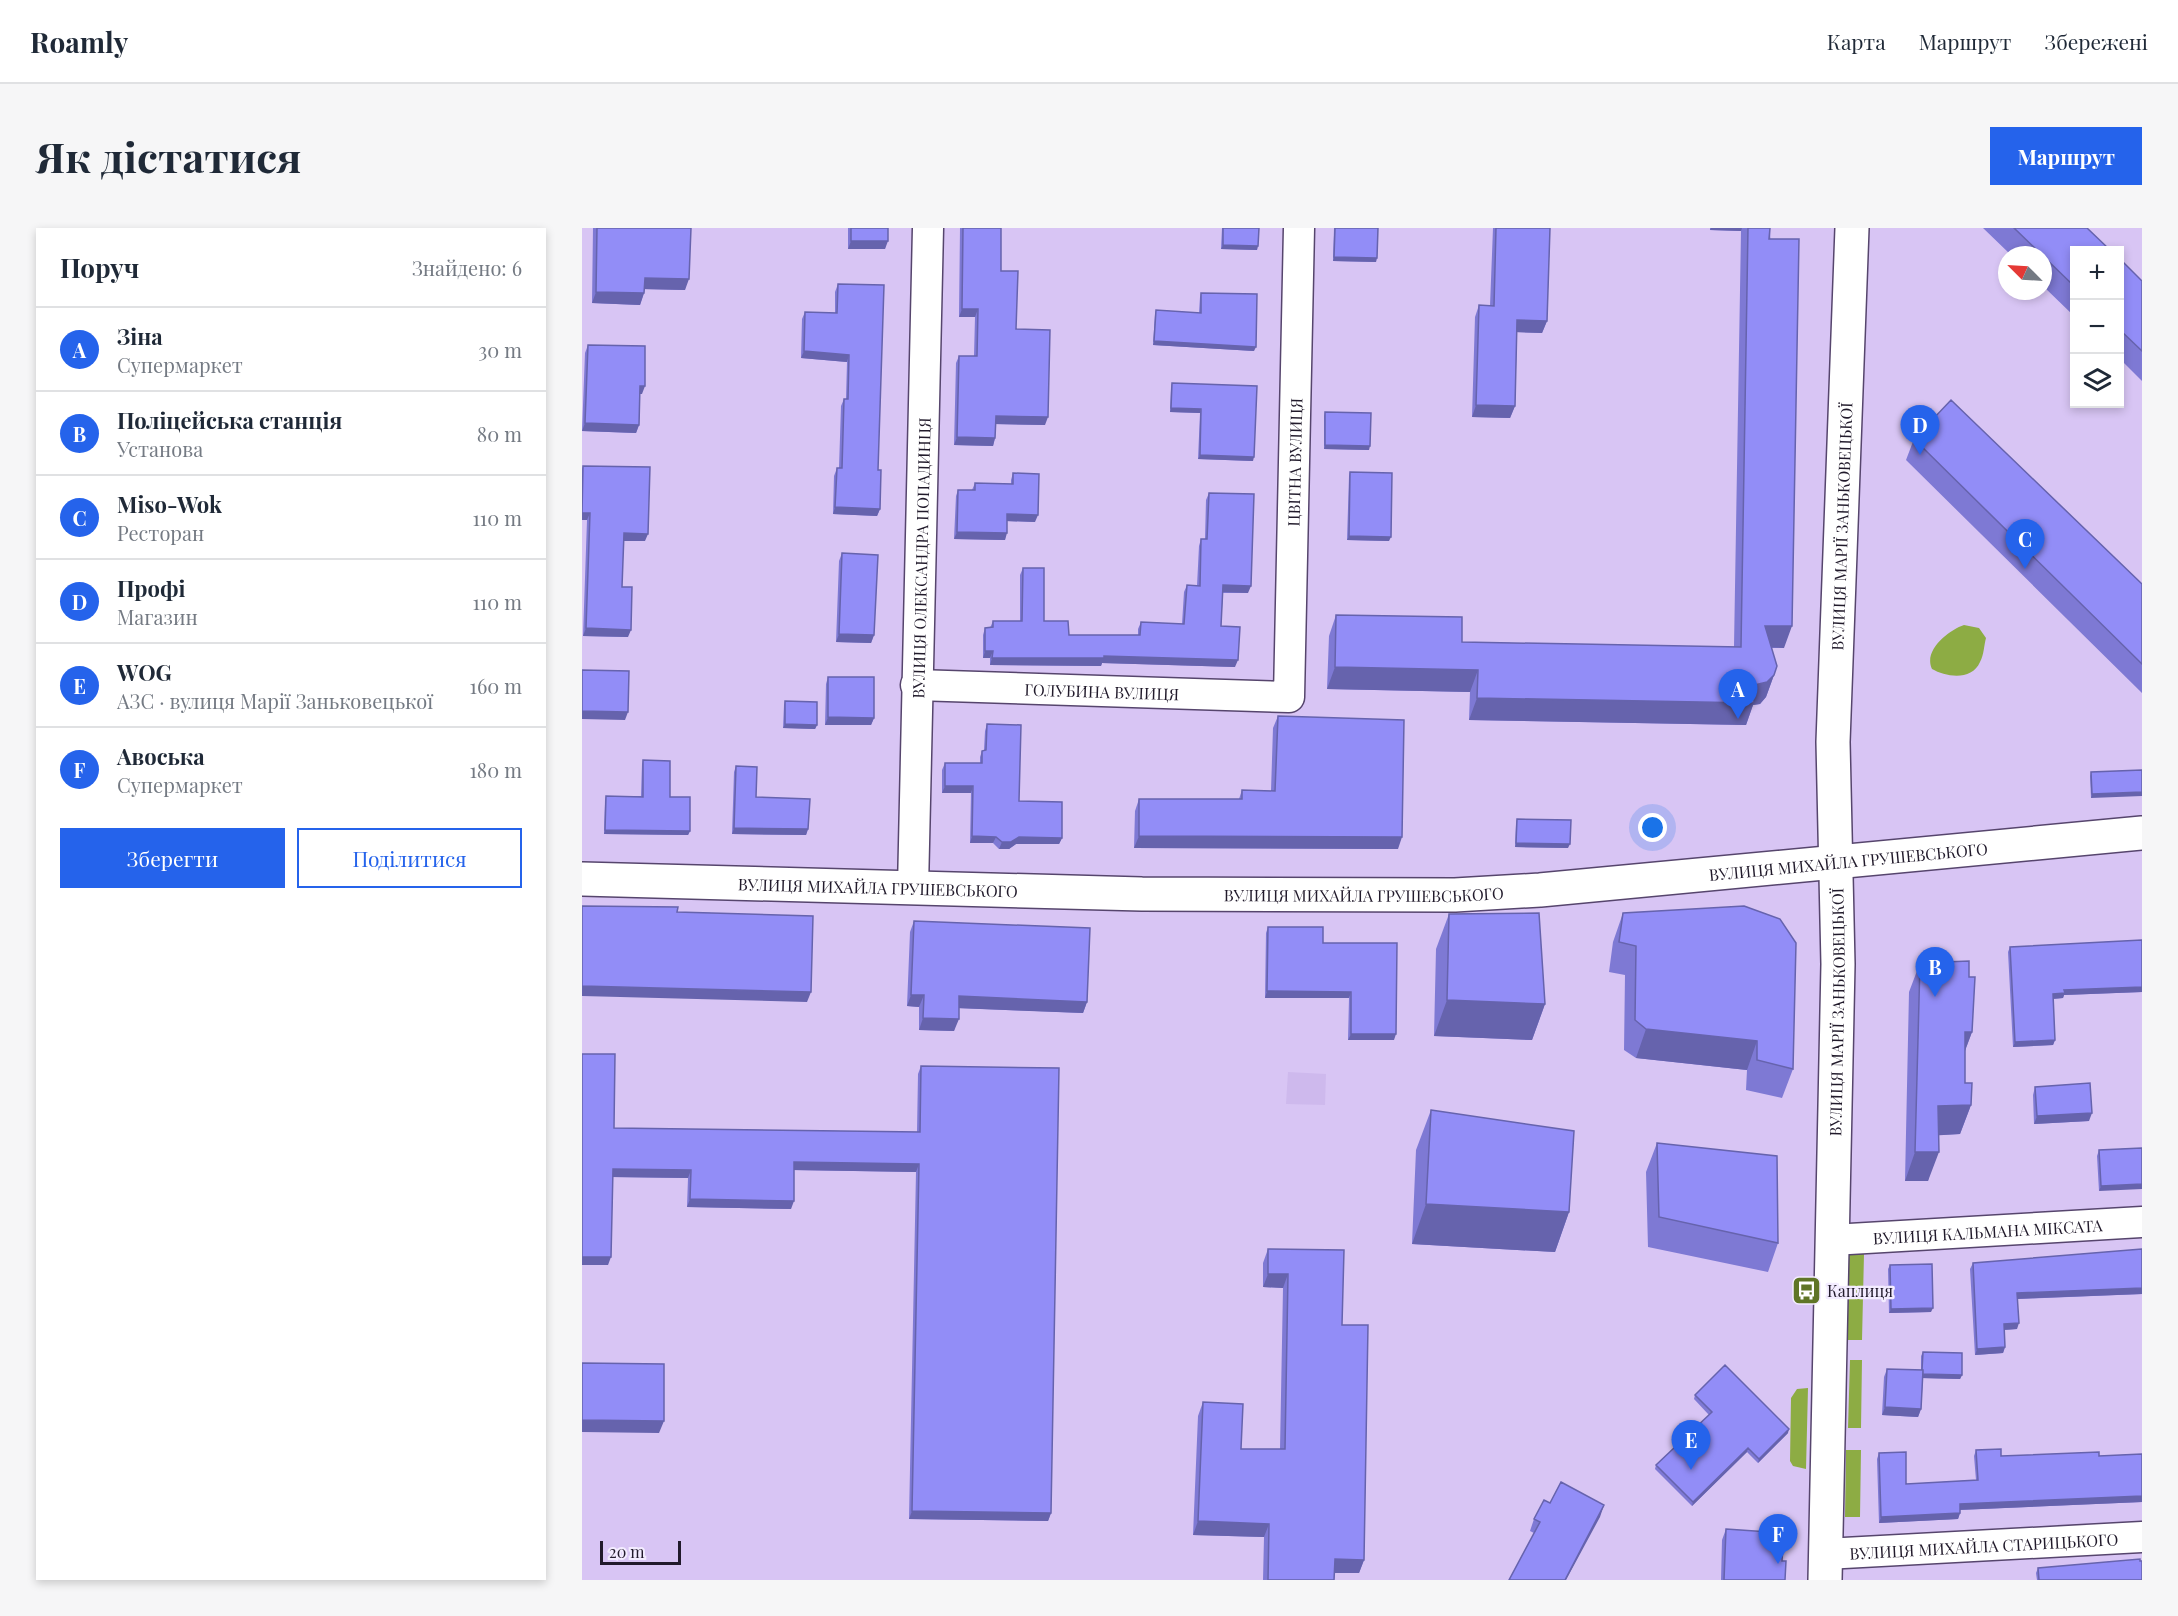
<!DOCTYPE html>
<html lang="uk">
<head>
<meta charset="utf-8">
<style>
	body { margin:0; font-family:"Playfair Display",serif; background:#f6f6f7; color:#1f2937 }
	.controls { position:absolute; right:18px; top:18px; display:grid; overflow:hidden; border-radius:0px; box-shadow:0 3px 9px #0003 }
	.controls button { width:54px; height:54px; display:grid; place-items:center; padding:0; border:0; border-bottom:2px solid #e0e1e3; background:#fff; color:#1f2937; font:30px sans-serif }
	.compass { position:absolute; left:1416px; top:18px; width:54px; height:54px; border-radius:50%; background:#fff; box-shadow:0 3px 9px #0003; rotate:294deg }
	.scale { position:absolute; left:18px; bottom:15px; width:81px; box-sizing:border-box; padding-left:6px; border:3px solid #211a2b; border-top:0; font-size:16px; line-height:21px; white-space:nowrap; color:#211a2b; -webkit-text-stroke:4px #f3ecff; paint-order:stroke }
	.you { position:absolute; left:1071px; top:600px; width:21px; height:21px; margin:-15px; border:4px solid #fff; border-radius:50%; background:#1a73e8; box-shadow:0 0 0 9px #1a73e833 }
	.badge { display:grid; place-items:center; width:39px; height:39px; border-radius:50%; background:#2563eb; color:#fff; font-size:20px; font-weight:700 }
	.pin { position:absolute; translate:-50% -50px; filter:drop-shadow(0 2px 3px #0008) }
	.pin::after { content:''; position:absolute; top:32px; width:21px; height:18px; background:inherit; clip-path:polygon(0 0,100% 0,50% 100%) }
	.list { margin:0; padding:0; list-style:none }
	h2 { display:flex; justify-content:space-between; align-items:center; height:78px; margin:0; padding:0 24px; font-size:26px }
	h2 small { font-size:20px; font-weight:400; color:#747a83 }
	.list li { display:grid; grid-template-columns:39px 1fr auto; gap:18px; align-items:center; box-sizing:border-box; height:84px; padding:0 24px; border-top:2px solid #e0e1e3 }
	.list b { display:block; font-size:22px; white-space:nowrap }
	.list p { margin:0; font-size:20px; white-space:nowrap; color:#747a83 }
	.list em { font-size:20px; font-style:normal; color:#747a83 }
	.actions { display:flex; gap:12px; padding:18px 24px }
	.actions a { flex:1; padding:14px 0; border:2px solid #2563eb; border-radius:0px; text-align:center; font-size:21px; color:#2563eb }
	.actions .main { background:#2563eb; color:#fff }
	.icon { flex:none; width:33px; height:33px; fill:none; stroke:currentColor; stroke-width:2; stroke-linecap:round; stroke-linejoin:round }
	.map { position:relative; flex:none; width:1560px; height:1352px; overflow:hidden; border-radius:0px }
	header { display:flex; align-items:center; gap:36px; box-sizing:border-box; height:84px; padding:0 30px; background:#fff; border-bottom:2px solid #e0e1e3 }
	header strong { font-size:28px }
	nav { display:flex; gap:33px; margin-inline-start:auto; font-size:21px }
	.intro { display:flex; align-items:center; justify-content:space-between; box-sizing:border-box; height:144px; padding:0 36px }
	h1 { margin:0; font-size:42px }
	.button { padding:15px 27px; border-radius:0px; background:#2563eb; color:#fff; font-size:21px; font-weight:700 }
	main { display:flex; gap:36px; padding:0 36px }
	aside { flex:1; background:#fff; border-radius:0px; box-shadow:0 3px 9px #0003 }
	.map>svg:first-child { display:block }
	.built { fill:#ceb9ed }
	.green { fill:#8dac44 }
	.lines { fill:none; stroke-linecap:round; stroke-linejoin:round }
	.street-casing { stroke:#56456d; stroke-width:33 }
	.secondary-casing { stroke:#56456d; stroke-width:36 }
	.street { stroke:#fff; stroke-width:30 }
	.secondary { stroke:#fff; stroke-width:33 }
	.wall { fill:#7e79d4 }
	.shaded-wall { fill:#6663ad }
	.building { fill:#928df7; stroke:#6663ad; stroke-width:1.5 }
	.labels { text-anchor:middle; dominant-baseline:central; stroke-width:4.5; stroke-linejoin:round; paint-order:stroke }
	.street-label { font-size:16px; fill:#211a2b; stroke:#f3ecff }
	.poi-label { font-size:16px; fill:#211a2b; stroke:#f3ecff; text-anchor:start }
</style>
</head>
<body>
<header>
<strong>Roamly</strong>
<nav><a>Карта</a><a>Маршрут</a><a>Збережені</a></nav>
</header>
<div class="intro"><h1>Як дістатися</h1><a class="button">Маршрут</a></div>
<main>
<aside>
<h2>Поруч<small>Знайдено: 6</small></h2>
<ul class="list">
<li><span class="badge">A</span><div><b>Зіна</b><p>Супермаркет</p></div><em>30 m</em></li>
<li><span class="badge">B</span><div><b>Поліцейська станція</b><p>Установа</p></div><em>80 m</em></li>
<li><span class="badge">C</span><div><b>Miso-Wok</b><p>Ресторан</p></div><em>110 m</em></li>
<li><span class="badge">D</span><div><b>Профі</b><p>Магазин</p></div><em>110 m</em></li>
<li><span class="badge">E</span><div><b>WOG</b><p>АЗС · вулиця Марії Заньковецької</p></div><em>160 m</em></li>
<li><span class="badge">F</span><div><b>Авоська</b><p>Супермаркет</p></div><em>180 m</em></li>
</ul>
<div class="actions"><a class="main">Зберегти</a><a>Поділитися</a></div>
</aside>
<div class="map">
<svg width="1560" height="1352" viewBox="0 0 1560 1352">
	<rect width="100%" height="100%" fill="#d8c5f4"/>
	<path class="built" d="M 706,844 L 744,846 L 743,877 L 704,876 Z"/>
	<path class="green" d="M 1382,397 L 1397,400 L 1404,410 C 1402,417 1402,427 1398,434 C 1390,453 1364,449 1350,441 C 1341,422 1367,402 1382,397 Z
		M 1267,1025 L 1282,1026 L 1280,1112 L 1265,1112 Z
		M 1268,1132 L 1280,1132 L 1279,1200 L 1266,1200 Z
		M 1226,1160 L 1224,1241 L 1211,1238 L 1208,1233 L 1209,1170 L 1215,1161 Z
		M 1264,1222 L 1279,1222 L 1278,1289 L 1263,1289 Z"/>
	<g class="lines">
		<defs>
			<g id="street">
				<path id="s1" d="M 334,457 L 707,469 L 717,0"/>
				<path id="s2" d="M 331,660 L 346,0"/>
				<path id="s3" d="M 1250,1012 L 1560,994"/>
				<path id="s4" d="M 1243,1326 L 1560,1309"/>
			</g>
			<g id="secondary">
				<path id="s5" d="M 0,651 L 560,666 L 873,667 L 958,662 L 1560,605"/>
				<path id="s6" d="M 1243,1352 L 1256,736 L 1251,514 L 1270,0"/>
			</g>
		</defs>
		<use href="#street" class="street-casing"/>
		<use href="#secondary" class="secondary-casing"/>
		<use href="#street" class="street"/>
		<use href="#secondary" class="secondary"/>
	</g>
	<path class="wall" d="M 11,0 L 109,0 L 103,62 L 62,61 L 62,65 L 58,77 L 10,75 Z
		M 266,0 L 306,0 L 303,21 L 266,21 Z
		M 378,0 L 419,0 L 419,43 L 434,101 L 463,197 L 414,196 L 413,210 L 411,218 L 372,217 L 374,135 L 377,128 L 392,128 L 393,89 L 377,89 Z
		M 640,0 L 677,0 L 675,22 L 639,21 Z
		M 752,0 L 796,0 L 794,34 L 751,33 Z
		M 911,0 L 968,0 L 965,93 L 960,105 L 935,104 L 933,178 L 928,190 L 890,189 L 893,89 L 897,77 L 908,78 Z
		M 1128,0 L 1188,0 L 1202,420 L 1189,420 L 1192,447 L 1184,469 L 1178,476 L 1171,477 L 1164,497 L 887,492 L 888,464 L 745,461 L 747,408 L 754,387 L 880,414 L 1152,419 L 1159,3 L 1128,2 Z
		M 1401,0 L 1505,0 L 1492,22 L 1492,88 L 1461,58 L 1461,27 L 1429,27 Z
		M 1538,31 L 1560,53 L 1560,153 L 1538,131 Z
		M 256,56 L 296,242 L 298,281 L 295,288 L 251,286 L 252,248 L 255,240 L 257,240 L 259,178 L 262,171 L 264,171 L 265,134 L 219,130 L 220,91 L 223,84 L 253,85 L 253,64 Z
		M 619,65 L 672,123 L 571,117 L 573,86 L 574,82 L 617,85 L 618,69 Z
		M 6,117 L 60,166 L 58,166 L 57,197 L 54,205 L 0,203 L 3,125 Z
		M 590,155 L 671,233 L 616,231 L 618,185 L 588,184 L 589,159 Z
		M 743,184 L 787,222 L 742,221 L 742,188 Z
		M 1332,211 L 1560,356 L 1560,465 L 1324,232 Z
		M 1,238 L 63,313 L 41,313 L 40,359 L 46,409 L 1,408 L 5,292 L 0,292 L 0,241 Z
		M 768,244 L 807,313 L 765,312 L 767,248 Z
		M 431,245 L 453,294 L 425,293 L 423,312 L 372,311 L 374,268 L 376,262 L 390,262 L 393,255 L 429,256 L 429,252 Z
		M 627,265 L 666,365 L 641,365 L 639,398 L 653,439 L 520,435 L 519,438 L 408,437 L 408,430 L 401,430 L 401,407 L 403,400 L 408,400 L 411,393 L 438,393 L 438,347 L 441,340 L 462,393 L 487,407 L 556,407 L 556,401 L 559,394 L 600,396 L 602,364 L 605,357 L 615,358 L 617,318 L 619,311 L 623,311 L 624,272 Z
		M 260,325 L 292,407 L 289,415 L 254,414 L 257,333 Z
		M 246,449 L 292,490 L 289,497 L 243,497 L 244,456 Z
		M 203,473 L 235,497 L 233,501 L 201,500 L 202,477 Z
		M 696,488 L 816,621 L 552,620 L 553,583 L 557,571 L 657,571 L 660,562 L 689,563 L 691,500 Z
		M 405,496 L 437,573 L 480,610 L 477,616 L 434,616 L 427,621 L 417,621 L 411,615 L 388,615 L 389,565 L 360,565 L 360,542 L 363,535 L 398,535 L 398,529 L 400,523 L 402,522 L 403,503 Z
		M 61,532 L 88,569 L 108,603 L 106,607 L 22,606 L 23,572 L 24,568 L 59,568 L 60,536 Z
		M 154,538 L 174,569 L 226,601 L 224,607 L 150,606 L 152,544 Z
		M 1560,542 L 1509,570 L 1508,548 L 1509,544 Z
		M 935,591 L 986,620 L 933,619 L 934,595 Z
		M 1041,685 L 1211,841 L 1200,870 L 1164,862 L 1165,842 L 1054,830 L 1042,822 L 1043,747 L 1027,744 L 1031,714 Z
		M 867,686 L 963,776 L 950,812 L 852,808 L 854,721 Z
		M 332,693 L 505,774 L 501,785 L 377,780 L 372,803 L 337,802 L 337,779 L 325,778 L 328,704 Z
		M 686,699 L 741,715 L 812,812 L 766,812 L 767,770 L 683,770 L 684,705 Z
		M 1560,712 L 1560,764 L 1482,767 L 1481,770 L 1471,771 L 1473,812 L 1471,817 L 1431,819 L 1426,724 L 1428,719 Z
		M 1338,735 L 1387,749 L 1390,804 L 1383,823 L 1383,855 L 1389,877 L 1378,906 L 1357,907 L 1346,953 L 1323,953 L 1327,764 Z
		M 0,826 L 32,900 L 335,904 L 336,846 L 339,838 L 469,1285 L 466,1293 L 327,1291 L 334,944 L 212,942 L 209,981 L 105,979 L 106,950 L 31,949 L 26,1037 L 0,1037 Z
		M 1453,859 L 1507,893 L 1452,896 L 1451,867 Z
		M 849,882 L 987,984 L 973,1024 L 830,1016 L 834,922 Z
		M 1075,915 L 1196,1015 L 1186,1044 L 1066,1019 L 1064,944 Z
		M 1560,920 L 1517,963 L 1515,928 L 1517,922 Z
		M 686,1021 L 760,1097 L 782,1332 L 777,1345 L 753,1345 L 752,1352 L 681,1352 L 682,1309 L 611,1307 L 616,1188 L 621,1174 L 659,1221 L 698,1221 L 701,1060 L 681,1059 L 681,1035 Z
		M 1391,1035 L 1560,1066 L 1436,1071 L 1435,1101 L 1422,1102 L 1423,1119 L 1421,1125 L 1393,1127 L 1388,1041 Z
		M 1308,1037 L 1349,1084 L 1307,1085 L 1306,1041 Z
		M 1341,1124 L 1380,1147 L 1378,1151 L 1341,1150 L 1339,1181 L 1336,1189 L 1300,1187 L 1302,1149 L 1305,1141 L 1339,1142 L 1339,1128 Z
		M 1113,1167 L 1206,1205 L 1176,1235 L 1165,1224 L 1110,1278 L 1073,1241 L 1074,1237 L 1127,1187 L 1112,1171 Z
		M 1394,1222 L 1419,1228 L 1517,1228 L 1560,1226 L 1560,1274 L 1378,1282 L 1378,1285 L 1376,1291 L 1297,1295 L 1295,1231 L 1297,1225 L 1324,1256 L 1394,1252 L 1392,1228 Z
		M 968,1275 L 1018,1289 L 952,1305 L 948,1303 L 952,1291 Z
		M 1144,1301 L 1200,1333 L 1203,1352 L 1139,1352 L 1140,1312 Z
		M 1558,1333 L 1560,1352 L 1455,1352 L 1454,1345 L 1456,1340 Z"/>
	<path class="shaded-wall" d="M 1129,0 L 1160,0 L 1159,3 L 1128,2 Z
		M 269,13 L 306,13 L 303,21 L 266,21 Z
		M 641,17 L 676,18 L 675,22 L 639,21 Z
		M 752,29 L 795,30 L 794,34 L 751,33 Z
		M 63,50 L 107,51 L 103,62 L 59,61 Z
		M 14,64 L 62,65 L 58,77 L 10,75 Z
		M 380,81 L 396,81 L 393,89 L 377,89 Z
		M 935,92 L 965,93 L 960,105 L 931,104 Z
		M 572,113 L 674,119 L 672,123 L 571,117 Z
		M 222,123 L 267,127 L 265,134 L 219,130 Z
		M 58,158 L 63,158 L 60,166 L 55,166 Z
		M 894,177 L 933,178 L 928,190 L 890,189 Z
		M 589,180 L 619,181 L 618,185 L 588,184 Z
		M 414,188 L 466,189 L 463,197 L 411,196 Z
		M 3,195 L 57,197 L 54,205 L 0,203 Z
		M 375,209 L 413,210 L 411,218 L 372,217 Z
		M 743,217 L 788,218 L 787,222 L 742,221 Z
		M 618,227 L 672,229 L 671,233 L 616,231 Z
		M 253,279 L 298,281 L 295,288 L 251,286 Z
		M 0,285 L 8,285 L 5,292 L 0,292 Z
		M 425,286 L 456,287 L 453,294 L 423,293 Z
		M 375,304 L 425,305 L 423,312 L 372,311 Z
		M 42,305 L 66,306 L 63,313 L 39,313 Z
		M 767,308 L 809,309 L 807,313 L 765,312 Z
		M 641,357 L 669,358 L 666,365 L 639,364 Z
		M 1183,398 L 1210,398 L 1202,420 L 1175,419 Z
		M 4,400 L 49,402 L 46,409 L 1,408 Z
		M 257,406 L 292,407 L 289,415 L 254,414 Z
		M 403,423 L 411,423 L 408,430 L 401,430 Z
		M 522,428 L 656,432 L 653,439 L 520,435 L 519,438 L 408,437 L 410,430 Z
		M 753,439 L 896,442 L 888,464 L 745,461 Z
		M 1192,447 L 1184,469 L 1178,476 L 1171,477 L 1164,497 L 887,492 L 895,470 L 1172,457 Z
		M 0,483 L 46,484 L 43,492 L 0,491 Z
		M 246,489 L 292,490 L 289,497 L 243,497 Z
		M 203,496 L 235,497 L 233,501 L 201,500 Z
		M 363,558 L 391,558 L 389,565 L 360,565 Z
		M 1560,564 L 1560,568 L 1509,570 L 1510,566 Z
		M 152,600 L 226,601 L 224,607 L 150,606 Z
		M 23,602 L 108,603 L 106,607 L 22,606 Z
		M 390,608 L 414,609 L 411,615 L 388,615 Z
		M 557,608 L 820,609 L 816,621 L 552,620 Z
		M 437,609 L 480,610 L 477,616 L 434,616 L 427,621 L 417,621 L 420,614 Z
		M 934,615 L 988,616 L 986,620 L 933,619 Z
		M 0,758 L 229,764 L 225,774 L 0,768 Z
		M 1560,759 L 1560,764 L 1482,767 L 1481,770 L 1469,771 L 1471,766 L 1482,762 Z
		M 685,763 L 769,764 L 767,770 L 683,770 Z
		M 329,767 L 342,767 L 337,779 L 325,778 Z
		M 377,768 L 505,774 L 501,785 L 373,780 Z
		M 865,772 L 963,776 L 950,812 L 852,808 Z
		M 341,790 L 377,791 L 372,803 L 337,802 Z
		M 1064,801 L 1175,813 L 1165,842 L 1054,830 Z
		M 1383,804 L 1390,804 L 1379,833 Z
		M 769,806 L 814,806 L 812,812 L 766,812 Z
		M 1473,812 L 1471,817 L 1431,819 L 1433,814 Z
		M 1389,877 L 1378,906 L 1345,908 L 1356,878 Z
		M 1510,885 L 1507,893 L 1452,896 L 1455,888 Z
		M 1333,924 L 1357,924 L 1346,953 L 1323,953 Z
		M 212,934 L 337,936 L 334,944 L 209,942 Z
		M 31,941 L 109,942 L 106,950 L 28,949 Z
		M 1560,956 L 1560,961 L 1517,963 L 1519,958 Z
		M 108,971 L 212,973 L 209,981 L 105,979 Z
		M 844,976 L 987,984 L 973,1024 L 830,1016 Z
		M 0,1029 L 29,1029 L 26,1037 L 0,1037 Z
		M 686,1046 L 706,1046 L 701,1060 L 681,1059 Z
		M 1560,1060 L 1560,1066 L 1433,1071 L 1435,1065 Z
		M 1351,1080 L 1349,1084 L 1307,1085 L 1309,1081 Z
		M 1437,1095 L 1435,1101 L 1420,1102 L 1422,1096 Z
		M 1423,1119 L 1421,1125 L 1393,1127 L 1395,1121 Z
		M 1340,1146 L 1380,1147 L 1378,1151 L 1338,1150 Z
		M 1303,1179 L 1339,1181 L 1336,1189 L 1300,1187 Z
		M 0,1192 L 82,1193 L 77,1205 L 0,1204 Z
		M 1207,1201 L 1206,1205 L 1176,1235 L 1177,1231 Z
		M 1166,1220 L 1165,1224 L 1110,1278 L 1111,1274 Z
		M 1560,1268 L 1560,1274 L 1375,1282 L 1378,1276 Z
		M 1022,1277 L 1018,1289 L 984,1352 L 983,1352 Z
		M 330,1283 L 469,1285 L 466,1293 L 327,1291 Z
		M 1378,1285 L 1376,1291 L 1297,1295 L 1299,1289 Z
		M 616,1293 L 687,1296 L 682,1309 L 611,1307 Z
		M 753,1331 L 782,1332 L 777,1345 L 748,1345 Z"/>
	<path class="building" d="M 15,0 L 109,0 L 107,51 L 63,50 L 62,65 L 14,64 Z
		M 269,0 L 306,0 L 306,13 L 269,13 Z
		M 381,0 L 419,0 L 419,43 L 436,43 L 434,101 L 468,102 L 466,189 L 414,188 L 413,210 L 375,209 L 377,128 L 395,128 L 396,81 L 380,81 Z
		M 641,0 L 677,0 L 676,18 L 641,17 Z
		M 753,0 L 796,0 L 795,30 L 752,29 Z
		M 914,0 L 968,0 L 965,93 L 935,92 L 933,178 L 894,177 L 897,77 L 912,78 Z
		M 1166,0 L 1188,0 L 1187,11 L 1217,11 L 1210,398 L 1183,398 L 1195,438 L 1192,447 L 1185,454 L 1172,457 L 1172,475 L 895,470 L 896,442 L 753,439 L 754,387 L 880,389 L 880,414 L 1159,419 Z
		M 1432,0 L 1505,0 L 1528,22 L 1492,22 L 1492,58 L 1461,28 L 1461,27 L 1460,27 Z
		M 1538,31 L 1560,53 L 1560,123 L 1538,102 Z
		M 256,56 L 302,57 L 296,242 L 299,242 L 298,281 L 253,279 L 255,240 L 260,240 L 262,171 L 266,171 L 267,127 L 222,123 L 223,84 L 255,85 Z
		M 619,65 L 675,66 L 674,119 L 572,113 L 574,82 L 619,85 Z
		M 6,117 L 63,118 L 63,158 L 58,158 L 57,197 L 3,195 Z
		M 590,155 L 675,158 L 672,229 L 618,227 L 619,181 L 589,180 Z
		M 1369,172 L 1560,356 L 1560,436 L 1332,211 Z
		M 743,184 L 789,185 L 788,218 L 743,217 Z
		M 1,238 L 68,239 L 66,306 L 42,305 L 40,359 L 50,359 L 49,402 L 4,400 L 8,285 L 0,285 Z
		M 768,244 L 810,245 L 809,309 L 767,308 Z
		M 431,245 L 457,246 L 456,287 L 425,286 L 425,305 L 375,304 L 376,262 L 393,262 L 393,255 L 431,256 Z
		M 627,265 L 672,266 L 669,358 L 641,357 L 639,398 L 658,399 L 656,432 L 522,428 L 522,430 L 410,430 L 411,423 L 403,423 L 403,400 L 411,399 L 411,393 L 440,393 L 441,340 L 462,340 L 462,393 L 486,393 L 487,407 L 558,407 L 559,394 L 602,396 L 605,357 L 618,358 L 619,311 L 625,311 Z
		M 260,325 L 296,327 L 292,407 L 257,406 Z
		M 0,442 L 47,443 L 46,484 L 0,483 Z
		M 246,449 L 292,449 L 292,490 L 246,489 Z
		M 203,473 L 235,474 L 235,497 L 203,496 Z
		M 696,488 L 822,492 L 820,609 L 557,608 L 557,571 L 660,571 L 660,562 L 693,563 Z
		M 405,496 L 439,497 L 437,573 L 480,574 L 480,610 L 437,609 L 429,614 L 420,614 L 414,609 L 390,608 L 391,558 L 363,558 L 363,535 L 400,535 L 400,523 L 404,522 Z
		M 61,532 L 88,533 L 88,569 L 108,569 L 108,603 L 23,602 L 24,568 L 61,569 Z
		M 154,538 L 175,539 L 174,569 L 228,571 L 226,601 L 152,600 Z
		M 1560,542 L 1560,564 L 1510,566 L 1509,544 Z
		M 935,591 L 989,592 L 988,616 L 934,615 Z
		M 0,678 L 96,679 L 95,684 L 231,688 L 229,764 L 0,758 Z
		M 1162,678 L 1198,691 L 1214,715 L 1211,841 L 1175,832 L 1175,813 L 1064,801 L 1053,792 L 1054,718 L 1037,714 L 1041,685 Z
		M 957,685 L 963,776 L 865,772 L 867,686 Z
		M 332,693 L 508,700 L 505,774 L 377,768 L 377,791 L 341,790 L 342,767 L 329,767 Z
		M 686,699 L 741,699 L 741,715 L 815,715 L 814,806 L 769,806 L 769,764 L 685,763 Z
		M 1560,712 L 1560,759 L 1482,762 L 1483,765 L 1471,766 L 1473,812 L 1433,814 L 1428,719 Z
		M 1387,733 L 1387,749 L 1393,749 L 1390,804 L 1383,804 L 1383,855 L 1390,855 L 1389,877 L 1356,878 L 1357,924 L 1333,924 L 1338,735 Z
		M 0,826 L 33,826 L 32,900 L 338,904 L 339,838 L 477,840 L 469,1285 L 330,1283 L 337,936 L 212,934 L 212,973 L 108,971 L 109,942 L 31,941 L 29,1029 L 0,1029 Z
		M 1508,855 L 1510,885 L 1455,888 L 1453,859 Z
		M 849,882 L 992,903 L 987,984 L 844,976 Z
		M 1075,915 L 1195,928 L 1196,1015 L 1077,989 Z
		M 1560,920 L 1560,956 L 1519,958 L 1517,922 Z
		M 686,1021 L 762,1022 L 760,1097 L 786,1097 L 782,1332 L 753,1331 L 752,1352 L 686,1352 L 687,1296 L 616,1293 L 621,1174 L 661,1176 L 659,1221 L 703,1221 L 706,1046 L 686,1046 Z
		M 1560,1021 L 1560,1060 L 1435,1065 L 1437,1095 L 1422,1096 L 1423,1119 L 1395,1121 L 1391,1035 Z
		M 1350,1036 L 1351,1080 L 1309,1081 L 1308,1037 Z
		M 1341,1124 L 1380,1125 L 1380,1147 L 1341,1146 L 1341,1142 L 1340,1142 Z
		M 0,1135 L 82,1136 L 82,1193 L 0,1192 Z
		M 1143,1137 L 1207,1201 L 1177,1231 L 1166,1220 L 1111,1274 L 1074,1237 L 1130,1184 L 1113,1167 Z
		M 1305,1141 L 1341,1142 L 1339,1181 L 1303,1179 Z
		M 1419,1221 L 1419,1228 L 1517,1224 L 1517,1228 L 1560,1226 L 1560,1268 L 1378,1276 L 1378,1285 L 1299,1289 L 1297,1225 L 1324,1224 L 1324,1256 L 1396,1252 L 1394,1222 Z
		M 979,1254 L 1022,1277 L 983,1352 L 927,1352 L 958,1294 L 952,1291 L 962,1272 L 968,1275 Z
		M 1144,1301 L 1202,1305 L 1200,1333 L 1204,1333 L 1203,1352 L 1142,1352 Z
		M 1558,1331 L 1558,1333 L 1560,1333 L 1560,1352 L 1457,1352 L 1456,1340 Z"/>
	<defs>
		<symbol id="bus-square" viewBox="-11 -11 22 22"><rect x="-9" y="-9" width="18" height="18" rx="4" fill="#5f7527" stroke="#f3ecff"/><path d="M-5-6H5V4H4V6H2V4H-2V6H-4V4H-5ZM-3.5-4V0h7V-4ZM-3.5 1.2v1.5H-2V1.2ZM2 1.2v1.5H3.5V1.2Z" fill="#fff"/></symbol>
	</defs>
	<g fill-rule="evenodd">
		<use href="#bus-square" x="1208" y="1046" width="33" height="33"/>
	</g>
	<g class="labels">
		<g class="street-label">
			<text stroke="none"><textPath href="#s1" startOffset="608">ЦВІТНА ВУЛИЦЯ</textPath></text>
			<text stroke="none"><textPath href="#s6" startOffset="1054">ВУЛИЦЯ МАРІЇ ЗАНЬКОВЕЦЬКОЇ</textPath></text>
			<text stroke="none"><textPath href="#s2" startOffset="330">ВУЛИЦЯ ОЛЕКСАНДРА ПОПАДИНЦЯ</textPath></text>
			<text stroke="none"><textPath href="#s1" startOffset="186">ГОЛУБИНА ВУЛИЦЯ</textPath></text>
			<text stroke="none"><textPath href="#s5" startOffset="1268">ВУЛИЦЯ МИХАЙЛА ГРУШЕВСЬКОГО</textPath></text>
			<text stroke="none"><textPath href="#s5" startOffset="296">ВУЛИЦЯ МИХАЙЛА ГРУШЕВСЬКОГО</textPath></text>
			<text stroke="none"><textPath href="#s5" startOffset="782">ВУЛИЦЯ МИХАЙЛА ГРУШЕВСЬКОГО</textPath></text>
			<text stroke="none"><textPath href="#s6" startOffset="568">ВУЛИЦЯ МАРІЇ ЗАНЬКОВЕЦЬКОЇ</textPath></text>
			<text stroke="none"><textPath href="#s3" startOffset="156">ВУЛИЦЯ КАЛЬМАНА МІКСАТА</textPath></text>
			<text stroke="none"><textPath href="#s4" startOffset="159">ВУЛИЦЯ МИХАЙЛА СТАРИЦЬКОГО</textPath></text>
		</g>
		<g class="poi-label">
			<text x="1245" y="1062">Каплиця</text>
		</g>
	</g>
</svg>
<div class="controls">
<button>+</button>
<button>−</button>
<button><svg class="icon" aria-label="layers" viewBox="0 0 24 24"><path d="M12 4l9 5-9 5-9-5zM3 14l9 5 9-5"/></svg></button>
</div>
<svg class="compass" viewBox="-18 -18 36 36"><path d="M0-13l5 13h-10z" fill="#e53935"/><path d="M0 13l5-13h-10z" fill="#747a83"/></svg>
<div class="scale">20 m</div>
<div class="you"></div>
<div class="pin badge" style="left:1156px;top:491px">A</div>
<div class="pin badge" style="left:1353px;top:769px">B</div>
<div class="pin badge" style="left:1443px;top:341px">C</div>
<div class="pin badge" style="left:1338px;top:227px">D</div>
<div class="pin badge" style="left:1109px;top:1242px">E</div>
<div class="pin badge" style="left:1196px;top:1336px">F</div>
</div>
</main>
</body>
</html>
